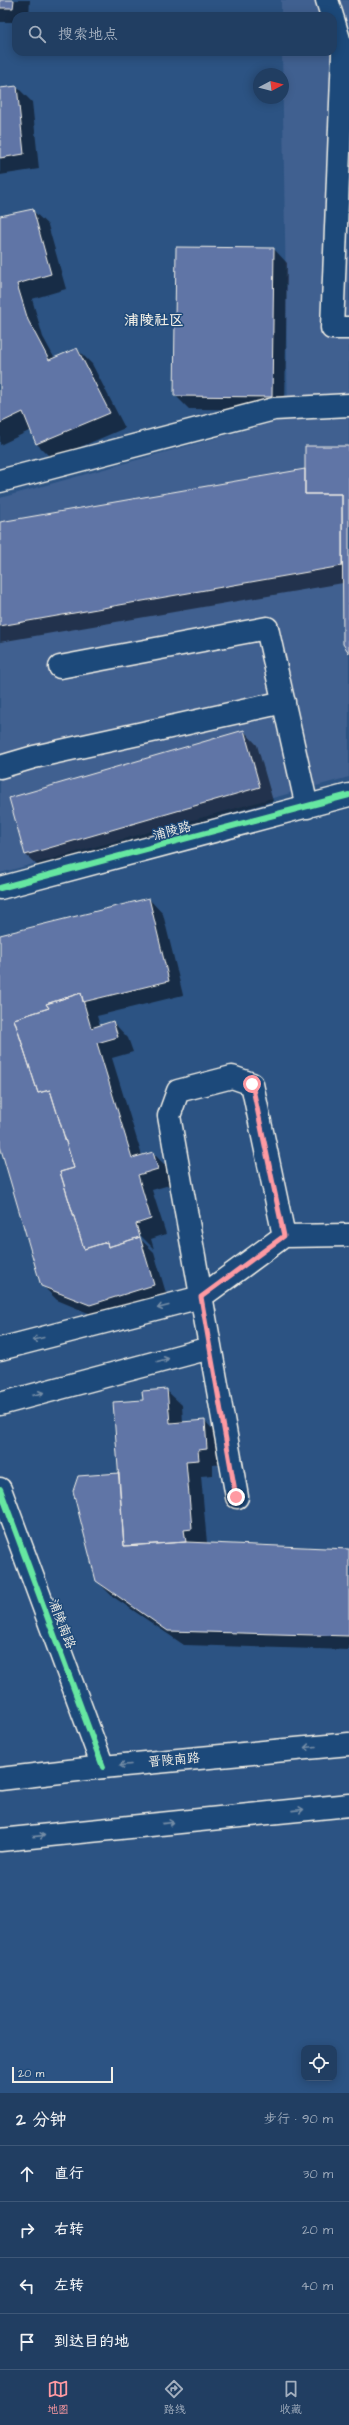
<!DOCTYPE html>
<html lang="zh">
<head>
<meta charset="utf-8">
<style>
	body { margin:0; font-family:"Architects Daughter","LXGW WenKai TC",sans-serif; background:#294568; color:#f1f3f6 }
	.controls { position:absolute; right:12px; bottom:12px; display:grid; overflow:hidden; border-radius:8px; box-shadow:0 2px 10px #0003 }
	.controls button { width:36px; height:36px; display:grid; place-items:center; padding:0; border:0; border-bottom:1px solid #3e5777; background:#213e62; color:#f1f3f6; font:20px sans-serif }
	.compass { position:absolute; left:253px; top:68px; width:36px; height:36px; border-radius:50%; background:#213e62; box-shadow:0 2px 10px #0003; rotate:83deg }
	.scale { position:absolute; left:12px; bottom:10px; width:101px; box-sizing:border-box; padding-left:4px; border:2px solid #f4f1e8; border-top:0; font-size:11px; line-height:14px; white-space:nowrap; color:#f4f1e8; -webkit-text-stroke:3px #1f4a7a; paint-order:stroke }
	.stop { position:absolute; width:12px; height:12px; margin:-9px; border:3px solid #ff9aa2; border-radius:50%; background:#fff }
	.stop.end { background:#ff9aa2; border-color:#fff; box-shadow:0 1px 4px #0008 }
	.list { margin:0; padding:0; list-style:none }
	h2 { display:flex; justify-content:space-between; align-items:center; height:52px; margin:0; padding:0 16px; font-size:17px }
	h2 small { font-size:13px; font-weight:400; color:#a2aebe }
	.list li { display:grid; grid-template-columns:26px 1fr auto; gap:12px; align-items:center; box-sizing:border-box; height:56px; padding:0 16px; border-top:1px solid #3e5777 }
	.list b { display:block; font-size:15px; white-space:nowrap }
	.list em { font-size:13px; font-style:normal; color:#a2aebe }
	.icon { flex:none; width:22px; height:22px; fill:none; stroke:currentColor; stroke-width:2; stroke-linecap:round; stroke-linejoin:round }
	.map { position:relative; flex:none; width:349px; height:2093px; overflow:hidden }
	.search { position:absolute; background:#213e62; box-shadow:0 2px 10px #0003; left:12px; right:12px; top:12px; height:44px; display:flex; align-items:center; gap:10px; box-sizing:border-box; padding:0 14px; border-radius:12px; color:#a2aebe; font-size:15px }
	.sheet { height:276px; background:#213e62 }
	nav { display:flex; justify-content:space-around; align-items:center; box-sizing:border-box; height:56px; border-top:1px solid #3e5777; background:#213e62; font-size:11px; color:#a2aebe }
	nav a { display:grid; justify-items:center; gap:2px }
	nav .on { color:#ff9aa2 }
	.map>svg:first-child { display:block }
	.built { fill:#406090 }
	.shadow { fill:#0007 }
	.building { fill:#6075a6; stroke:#f4f1e8 }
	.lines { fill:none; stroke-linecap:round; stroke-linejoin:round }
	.minor-casing { stroke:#f4f1e8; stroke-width:25 }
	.major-casing { stroke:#f4f1e8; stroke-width:25 }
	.minor { stroke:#1f4a7a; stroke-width:22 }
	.major { stroke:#1f4a7a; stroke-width:22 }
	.cycleway-casing { stroke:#1f4a7a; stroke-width:8 }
	.cycleway { stroke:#66e7a1; stroke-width:6 }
	.oneway { stroke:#748da6 }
	.route { stroke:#ff9aa2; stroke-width:5 }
	.labels { text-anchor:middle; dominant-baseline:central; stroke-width:3; stroke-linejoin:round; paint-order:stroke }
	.street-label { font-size:13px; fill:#f4f1e8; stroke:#1f4a7a }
	.quarter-label { font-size:15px; font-weight:bold; fill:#f4f1e8; stroke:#1f4a7a }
</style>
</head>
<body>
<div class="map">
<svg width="349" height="2093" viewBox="0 0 349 2093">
	<rect width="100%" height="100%" fill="#2c5383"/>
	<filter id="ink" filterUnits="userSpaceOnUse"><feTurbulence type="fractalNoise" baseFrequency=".025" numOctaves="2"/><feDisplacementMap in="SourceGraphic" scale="8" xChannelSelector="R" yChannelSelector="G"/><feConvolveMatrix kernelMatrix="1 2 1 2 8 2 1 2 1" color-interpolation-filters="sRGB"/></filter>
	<g filter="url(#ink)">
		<path class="built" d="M 281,0 L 349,0 L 349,777 L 0,873 L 0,498 L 288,418 L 282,52 L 333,52 L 333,16 L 281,16 Z"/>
		<path class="shadow" d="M 0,0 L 30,0 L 29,16 L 16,16 L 16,22 L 0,22 Z
			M 17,87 L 32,102 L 39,169 L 0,175 L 0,89 Z
			M 32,210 L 48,225 L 66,289 L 32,299 L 43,337 L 55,359 L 77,349 L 92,364 L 125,428 L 52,459 L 37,444 L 31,430 L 0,445 L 0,217 Z
			M 274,249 L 287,263 L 285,410 L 189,409 L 175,395 Z
			M 349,447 L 349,651 L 343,583 L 0,642 L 0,523 L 306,470 Z
			M 244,731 L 257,745 L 273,801 L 40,868 L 26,855 L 10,799 Z
			M 149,899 L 163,914 L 183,995 L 97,1016 L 100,1026 L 113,1022 L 128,1038 L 133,1052 L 112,1058 L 142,1156 L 153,1153 L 168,1168 L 173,1184 L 152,1190 L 166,1234 L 151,1239 L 154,1249 L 137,1232 L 135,1234 L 154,1252 L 168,1300 L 105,1320 L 57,1300 L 42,1285 L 0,1143 L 0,936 Z
			M 166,1390 L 182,1405 L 183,1423 L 205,1421 L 220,1437 L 222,1464 L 213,1465 L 213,1475 L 201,1476 L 207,1543 L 349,1549 L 349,1650 L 184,1645 L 112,1596 L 97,1581 L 119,1474 L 144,1401 Z"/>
		<path class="building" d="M 0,0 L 14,0 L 13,8 L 0,8 Z
			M 17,86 L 24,154 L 0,158 L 0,88 Z
			M 33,209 L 51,274 L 17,284 L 28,320 L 49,360 L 77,348 L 110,413 L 36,444 L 23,412 L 0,423 L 0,216 Z
			M 176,247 L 274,248 L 272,397 L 174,396 Z
			M 305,446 L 349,446 L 349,653 L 343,644 L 342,494 L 305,494 Z
			M 305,469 L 305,494 L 342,494 L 342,566 L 0,626 L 0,522 Z
			M 244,730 L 260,787 L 25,855 L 9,798 Z
			M 149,898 L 169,981 L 83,1002 L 81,993 L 46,1004 L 49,1008 L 14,1019 L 38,1093 L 50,1090 L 74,1168 L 60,1172 L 84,1249 L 107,1242 L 108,1247 L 140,1237 L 154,1285 L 90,1305 L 41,1286 L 0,1146 L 0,935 Z
			M 81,993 L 91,1028 L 113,1021 L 118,1037 L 97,1043 L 132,1158 L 153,1152 L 158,1169 L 138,1175 L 151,1219 L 136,1224 L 140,1237 L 108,1247 L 107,1242 L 84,1249 L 60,1172 L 74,1168 L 50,1090 L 38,1093 L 14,1019 L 49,1008 L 46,1004 Z
			M 167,1389 L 170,1423 L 205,1420 L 207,1449 L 198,1450 L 199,1460 L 186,1461 L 192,1529 L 184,1530 L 186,1542 L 124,1546 L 113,1402 L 143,1400 L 142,1391 Z
			M 119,1473 L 124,1546 L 186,1542 L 349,1549 L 349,1636 L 168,1631 L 96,1581 L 73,1491 L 78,1476 Z"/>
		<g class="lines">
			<defs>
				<path id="minor" d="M 327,0 L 332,16
					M 333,19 L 343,53 L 332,328 L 349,328
					M 0,481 L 274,409 L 349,405
					M 60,667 L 267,628 L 307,807
					M 0,767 L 34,757 L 284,702
					M 0,888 L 349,795
					M 0,1349 L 201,1297 L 284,1236 L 349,1235
					M 0,1404 L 210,1348
					M 0,1489 L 103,1767
					M 237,1497 L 169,1116 L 178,1091 L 232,1077 L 252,1084 L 284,1236"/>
				<path id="major" d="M 0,1779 L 103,1767 L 349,1744
					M 0,1840 L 349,1805"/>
			</defs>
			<use href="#minor" class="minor-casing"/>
			<use href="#major" class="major-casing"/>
			<use href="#minor" class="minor"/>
			<use href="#major" class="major"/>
			<defs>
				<path id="cycleway" d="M 0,888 L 349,795
					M 0,1489 L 103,1767"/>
			</defs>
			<use href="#cycleway" class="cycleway-casing"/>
			<use href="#cycleway" class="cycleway"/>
		</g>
		<defs><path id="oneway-shaft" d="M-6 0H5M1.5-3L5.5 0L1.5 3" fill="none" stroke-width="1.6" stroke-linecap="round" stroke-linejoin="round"/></defs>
		<g class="oneway">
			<use href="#oneway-shaft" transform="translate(163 1307) rotate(166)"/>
			<use href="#oneway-shaft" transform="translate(38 1339) rotate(166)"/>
			<use href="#oneway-shaft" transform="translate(163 1360) rotate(-15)"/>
			<use href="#oneway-shaft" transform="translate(38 1394) rotate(-15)"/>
			<use href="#oneway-shaft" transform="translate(310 1747) rotate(175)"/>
			<use href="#oneway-shaft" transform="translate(125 1765) rotate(175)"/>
			<use href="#oneway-shaft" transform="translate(298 1810) rotate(-6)"/>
			<use href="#oneway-shaft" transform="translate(168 1823) rotate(-6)"/>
			<use href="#oneway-shaft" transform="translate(39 1836) rotate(-6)"/>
		</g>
	</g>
	<g class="lines" filter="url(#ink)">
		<path class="route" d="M 236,1497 L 201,1297 L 284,1236 L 252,1084"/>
	</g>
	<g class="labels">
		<g class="street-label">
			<text transform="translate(172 831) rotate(-15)">浦陵路</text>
			<text transform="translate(62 1624) rotate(69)">浦陵南路</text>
			<text transform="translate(174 1760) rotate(-5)">晋陵南路</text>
		</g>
		<g class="quarter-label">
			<text x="154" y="320">浦陵社区</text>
		</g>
	</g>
</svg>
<div class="controls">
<button><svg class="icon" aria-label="locate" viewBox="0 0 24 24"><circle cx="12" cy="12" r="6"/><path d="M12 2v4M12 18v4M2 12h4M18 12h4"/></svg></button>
</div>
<svg class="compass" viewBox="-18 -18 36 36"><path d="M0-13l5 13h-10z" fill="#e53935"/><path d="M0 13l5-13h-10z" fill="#a2aebe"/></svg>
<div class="scale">20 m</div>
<div class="stop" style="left:252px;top:1084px"></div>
<div class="stop end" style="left:236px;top:1497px"></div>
<div class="search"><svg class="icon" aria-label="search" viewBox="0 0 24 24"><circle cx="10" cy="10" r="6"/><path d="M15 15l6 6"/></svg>搜索地点</div>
</div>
<section class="sheet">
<h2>2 分钟<small>步行 · 90 m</small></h2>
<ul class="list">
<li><svg class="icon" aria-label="ahead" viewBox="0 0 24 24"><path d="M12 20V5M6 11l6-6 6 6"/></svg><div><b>直行</b></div><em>30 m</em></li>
<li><svg class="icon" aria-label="right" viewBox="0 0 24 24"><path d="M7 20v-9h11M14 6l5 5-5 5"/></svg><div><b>右转</b></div><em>20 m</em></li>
<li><svg class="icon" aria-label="left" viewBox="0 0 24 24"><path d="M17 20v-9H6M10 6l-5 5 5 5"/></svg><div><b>左转</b></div><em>40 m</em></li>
<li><svg class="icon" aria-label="arrive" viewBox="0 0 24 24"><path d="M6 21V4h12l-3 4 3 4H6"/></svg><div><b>到达目的地</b></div></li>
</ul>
</section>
<nav>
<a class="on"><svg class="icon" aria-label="map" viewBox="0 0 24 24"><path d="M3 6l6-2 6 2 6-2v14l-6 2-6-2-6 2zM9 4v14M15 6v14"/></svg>地图</a>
<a><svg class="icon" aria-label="directions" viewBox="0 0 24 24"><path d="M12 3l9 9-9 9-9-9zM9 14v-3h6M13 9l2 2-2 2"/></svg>路线</a>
<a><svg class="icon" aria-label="saved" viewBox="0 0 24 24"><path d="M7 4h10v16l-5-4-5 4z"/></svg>收藏</a>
</nav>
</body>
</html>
